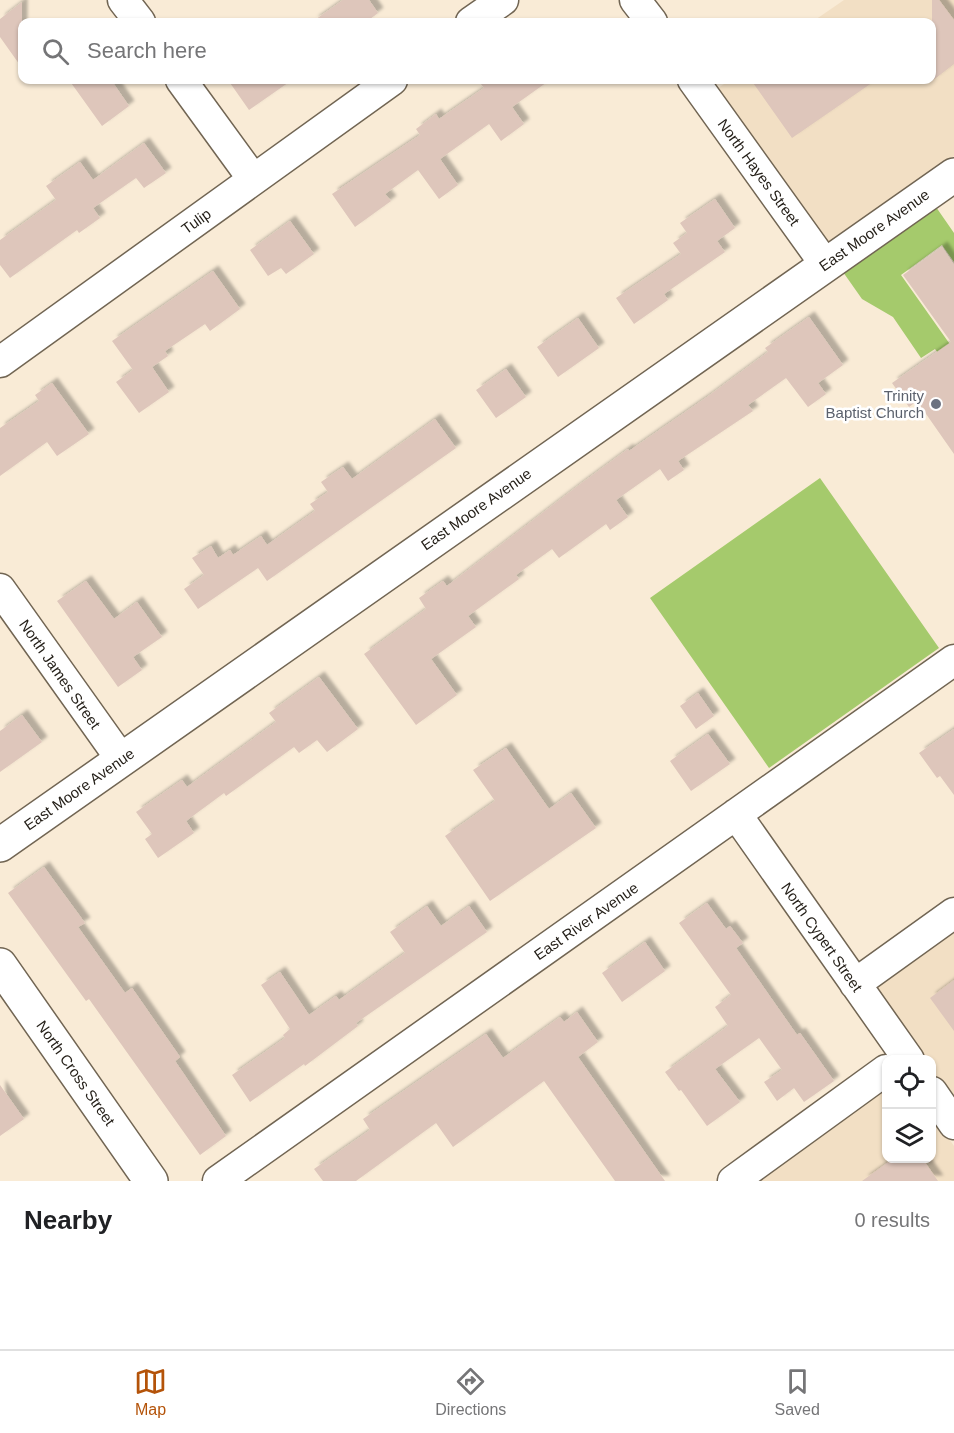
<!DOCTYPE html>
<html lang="en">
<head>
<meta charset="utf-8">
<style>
	body { margin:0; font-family:Arial,sans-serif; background:#f2f2f2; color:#202124 }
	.controls { position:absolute; right:18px; bottom:18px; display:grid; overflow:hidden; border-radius:12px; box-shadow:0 2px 4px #0004 }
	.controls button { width:54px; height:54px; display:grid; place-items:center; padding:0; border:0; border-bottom:2px solid #e0e0e0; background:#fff; color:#202124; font:30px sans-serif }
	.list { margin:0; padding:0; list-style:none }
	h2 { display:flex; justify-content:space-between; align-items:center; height:78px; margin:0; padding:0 24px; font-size:26px }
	h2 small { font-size:20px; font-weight:400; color:#757577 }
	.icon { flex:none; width:33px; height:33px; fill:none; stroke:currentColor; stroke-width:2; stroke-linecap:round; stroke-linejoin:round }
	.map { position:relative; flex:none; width:954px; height:1181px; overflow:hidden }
	.search { position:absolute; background:#fff; box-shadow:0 2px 4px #0004; left:18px; right:18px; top:18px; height:66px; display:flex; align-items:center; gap:15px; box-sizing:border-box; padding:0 21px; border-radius:12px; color:#757577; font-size:22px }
	.sheet { height:168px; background:#fff }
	nav { display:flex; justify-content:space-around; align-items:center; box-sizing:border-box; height:84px; border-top:2px solid #e0e0e0; background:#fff; font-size:16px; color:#757577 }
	nav a { display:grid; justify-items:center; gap:3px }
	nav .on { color:#b45309 }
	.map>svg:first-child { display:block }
	.built { fill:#f2dfc4 }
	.green { fill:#a5ca6c }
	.building { fill:#dec6bb; filter:url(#shadow) }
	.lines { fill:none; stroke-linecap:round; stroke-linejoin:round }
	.street-casing { stroke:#716553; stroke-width:33 }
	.secondary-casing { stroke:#716553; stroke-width:36 }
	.street { stroke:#fff; stroke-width:30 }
	.secondary { stroke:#fff; stroke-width:33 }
	.worship-dot { fill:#6b7280; stroke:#fff; stroke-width:2 }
	.labels { text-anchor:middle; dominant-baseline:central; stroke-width:5; stroke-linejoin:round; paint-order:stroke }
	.street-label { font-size:15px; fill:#221d16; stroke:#fff }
	.worship-label { font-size:15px; fill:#5b616d; stroke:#fff; text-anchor:end }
</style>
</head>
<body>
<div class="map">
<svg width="954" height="1181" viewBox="0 0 954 1181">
	<defs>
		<filter id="shadow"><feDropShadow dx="5.5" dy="-5.5" stdDeviation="1.5" flood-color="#0004"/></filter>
	</defs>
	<rect width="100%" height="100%" fill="#f9ebd6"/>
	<path class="built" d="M 844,0 L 954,0 L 954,156 L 827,245 L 718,88 L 730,80 L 932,80 L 932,22 L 812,22 Z
		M 954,918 L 954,1111 L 932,1080 L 932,1060 L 917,1059 L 863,984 Z
		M 886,1080 L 886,1158 L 932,1158 L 932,1115 L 954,1146 L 954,1181 L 744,1181 Z"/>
	<path class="green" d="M 936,207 L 954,233 L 954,262 L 942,245 L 901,275 L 954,350 L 944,361 L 935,349 L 921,358 L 893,317 L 862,299 L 843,272 Z
		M 820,478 L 939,648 L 769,768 L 650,598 Z"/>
	<path class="building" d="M 343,0 L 369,0 L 378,13 L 366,22 L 312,22 Z
		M 932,0 L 939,0 L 954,20 L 954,64 L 932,81 Z
		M 22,2 L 22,68 L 0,37 L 0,19 Z
		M 69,80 L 111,80 L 129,106 L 102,126 Z
		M 228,80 L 292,80 L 249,110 Z
		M 478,80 L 550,80 L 512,107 L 524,124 L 501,141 L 489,124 L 440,159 L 458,185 L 439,199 L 418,170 L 385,194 L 391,201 L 355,227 L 332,194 L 420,135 L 416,129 L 436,114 L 439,119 L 484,88 Z
		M 751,80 L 876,80 L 792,138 Z
		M 144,143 L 166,173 L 144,188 L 136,178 L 93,208 L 100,218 L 79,233 L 77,230 L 10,278 L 0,265 L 0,240 L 56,200 L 46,186 L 80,162 L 93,180 Z
		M 715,199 L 735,228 L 717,241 L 725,252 L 664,294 L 668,300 L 634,324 L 616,298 L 681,254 L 673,243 L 687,233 L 680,223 Z
		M 290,221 L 314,254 L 286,274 L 281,268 L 268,276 L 250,250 Z
		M 942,247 L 954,265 L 954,454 L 917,401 L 909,407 L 892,383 L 951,342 L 903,275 Z
		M 213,271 L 240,309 L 210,331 L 205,324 L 165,351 L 168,356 L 152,367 L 169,392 L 139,413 L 116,382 L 133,370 L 112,341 Z
		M 809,317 L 843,365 L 818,383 L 826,394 L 808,407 L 786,378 L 748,405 L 753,411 L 678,461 L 684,470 L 668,481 L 660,469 L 616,500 L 628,517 L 610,530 L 606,524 L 559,558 L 552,549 L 516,575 L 519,579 L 468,616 L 476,627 L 431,659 L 457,695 L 416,725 L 364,654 L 426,609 L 419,598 L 443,581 L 447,586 L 579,485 L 628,449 L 629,451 L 707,397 L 768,352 L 765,348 Z
		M 578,318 L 599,348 L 558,377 L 537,347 Z
		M 506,369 L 526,397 L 496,418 L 476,390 Z
		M 52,383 L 89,434 L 57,456 L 47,442 L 0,476 L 0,428 L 39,401 L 35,395 Z
		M 435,419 L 456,448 L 267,581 L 258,568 L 198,609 L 184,589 L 204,575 L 192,558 L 211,546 L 218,558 L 230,550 L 233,555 L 261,536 L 267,545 L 315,511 L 310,504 L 328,492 L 321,482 L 343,467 L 352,479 Z
		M 86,581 L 114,619 L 137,602 L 162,637 L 133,657 L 142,670 L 118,687 L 57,601 Z
		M 319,677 L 358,729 L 327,752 L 317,740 L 299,753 L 294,747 L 226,796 L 224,793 L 186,821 L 194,833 L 158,858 L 145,839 L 152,834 L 136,812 L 182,780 L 187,787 L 276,722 L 269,713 Z
		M 698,693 L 714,716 L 696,729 L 680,706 Z
		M 22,715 L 42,742 L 0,772 L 0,731 Z
		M 954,729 L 954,795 L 940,776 L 937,778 L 919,753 Z
		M 708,734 L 730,764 L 691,791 L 670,761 Z
		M 506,748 L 549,809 L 571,793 L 596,828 L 490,901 L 445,836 L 495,801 L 473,770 Z
		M 44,867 L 85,923 L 78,927 L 125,993 L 132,988 L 180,1057 L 175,1061 L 226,1136 L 200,1155 L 89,999 L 86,1001 L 8,893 Z
		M 707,903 L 726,929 L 730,926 L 743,943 L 736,948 L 797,1035 L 800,1033 L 834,1081 L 804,1102 L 794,1088 L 777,1101 L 764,1082 L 782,1070 L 759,1038 L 715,1069 L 740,1102 L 707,1126 L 681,1090 L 679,1091 L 665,1072 L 728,1026 L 715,1007 L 731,995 L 679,923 Z
		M 427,906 L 441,926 L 469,906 L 487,932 L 356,1023 L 358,1026 L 305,1066 L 304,1064 L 250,1102 L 232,1075 L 285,1038 L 283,1035 L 290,1029 L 261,985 L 280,972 L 309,1015 L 336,996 L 339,1000 L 405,953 L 390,932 Z
		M 645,942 L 665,971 L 622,1002 L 602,973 Z
		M 954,980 L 954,1031 L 930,998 Z
		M 577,1012 L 598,1042 L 578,1057 L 665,1181 L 615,1181 L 544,1081 L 453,1147 L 436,1123 L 356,1181 L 323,1181 L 314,1169 L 370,1130 L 363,1119 L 486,1034 L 503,1058 L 560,1017 L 564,1022 Z
		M 0,1085 L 24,1119 L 0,1136 Z
		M 894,1158 L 922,1158 L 938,1181 L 862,1181 Z"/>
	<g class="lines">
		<defs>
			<path id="street" d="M 123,0 L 140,22
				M 635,0 L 652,22
				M 471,22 L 503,0
				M 181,80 L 253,179
				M 693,80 L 825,264
				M 0,362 L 392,80
				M 0,589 L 121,759
				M 736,814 L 909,1060
				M 855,984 L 954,913
				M 932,1092 L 954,1124
				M 218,1181 L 954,660
				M 733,1181 L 886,1070"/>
			<path id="secondary" d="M 0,845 L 954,175
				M 0,965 L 151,1181"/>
		</defs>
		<use href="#street" class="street-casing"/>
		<use href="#secondary" class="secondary-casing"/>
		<use href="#street" class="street"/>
		<use href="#secondary" class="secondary"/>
	</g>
	<circle class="worship-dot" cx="936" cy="404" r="6"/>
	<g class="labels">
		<g class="street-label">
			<text transform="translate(759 172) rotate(54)">North Hayes Street</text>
			<text transform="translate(196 221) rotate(-36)">Tulip</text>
			<text transform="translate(874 230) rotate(-35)">East Moore Avenue</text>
			<text transform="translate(476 509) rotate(-35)">East Moore Avenue</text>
			<text transform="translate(60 674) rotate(55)">North James Street</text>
			<text transform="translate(79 789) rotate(-35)">East Moore Avenue</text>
			<text transform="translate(586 921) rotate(-35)">East River Avenue</text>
			<text transform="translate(822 937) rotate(55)">North Cypert Street</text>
			<text transform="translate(76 1073) rotate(55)">North Cross Street</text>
		</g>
		<g class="worship-label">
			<text x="924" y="395">Trinity<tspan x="924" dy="17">Baptist Church</tspan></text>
		</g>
	</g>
</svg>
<div class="controls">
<button><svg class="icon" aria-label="locate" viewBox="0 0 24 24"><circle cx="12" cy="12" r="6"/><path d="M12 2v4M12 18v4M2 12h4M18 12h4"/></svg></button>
<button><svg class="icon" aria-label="layers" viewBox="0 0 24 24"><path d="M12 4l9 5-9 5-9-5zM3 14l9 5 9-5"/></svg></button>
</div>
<div class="search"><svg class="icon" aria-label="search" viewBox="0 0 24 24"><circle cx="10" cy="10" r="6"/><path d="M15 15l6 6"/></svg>Search here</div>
</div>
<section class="sheet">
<h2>Nearby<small>0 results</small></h2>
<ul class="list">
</ul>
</section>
<nav>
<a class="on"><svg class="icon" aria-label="map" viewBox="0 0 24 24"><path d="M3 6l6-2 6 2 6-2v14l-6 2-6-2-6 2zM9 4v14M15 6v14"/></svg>Map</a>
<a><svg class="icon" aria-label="directions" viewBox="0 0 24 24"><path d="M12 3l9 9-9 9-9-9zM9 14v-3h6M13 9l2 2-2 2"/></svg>Directions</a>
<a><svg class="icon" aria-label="saved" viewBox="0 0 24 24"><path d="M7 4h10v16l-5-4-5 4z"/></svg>Saved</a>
</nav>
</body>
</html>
